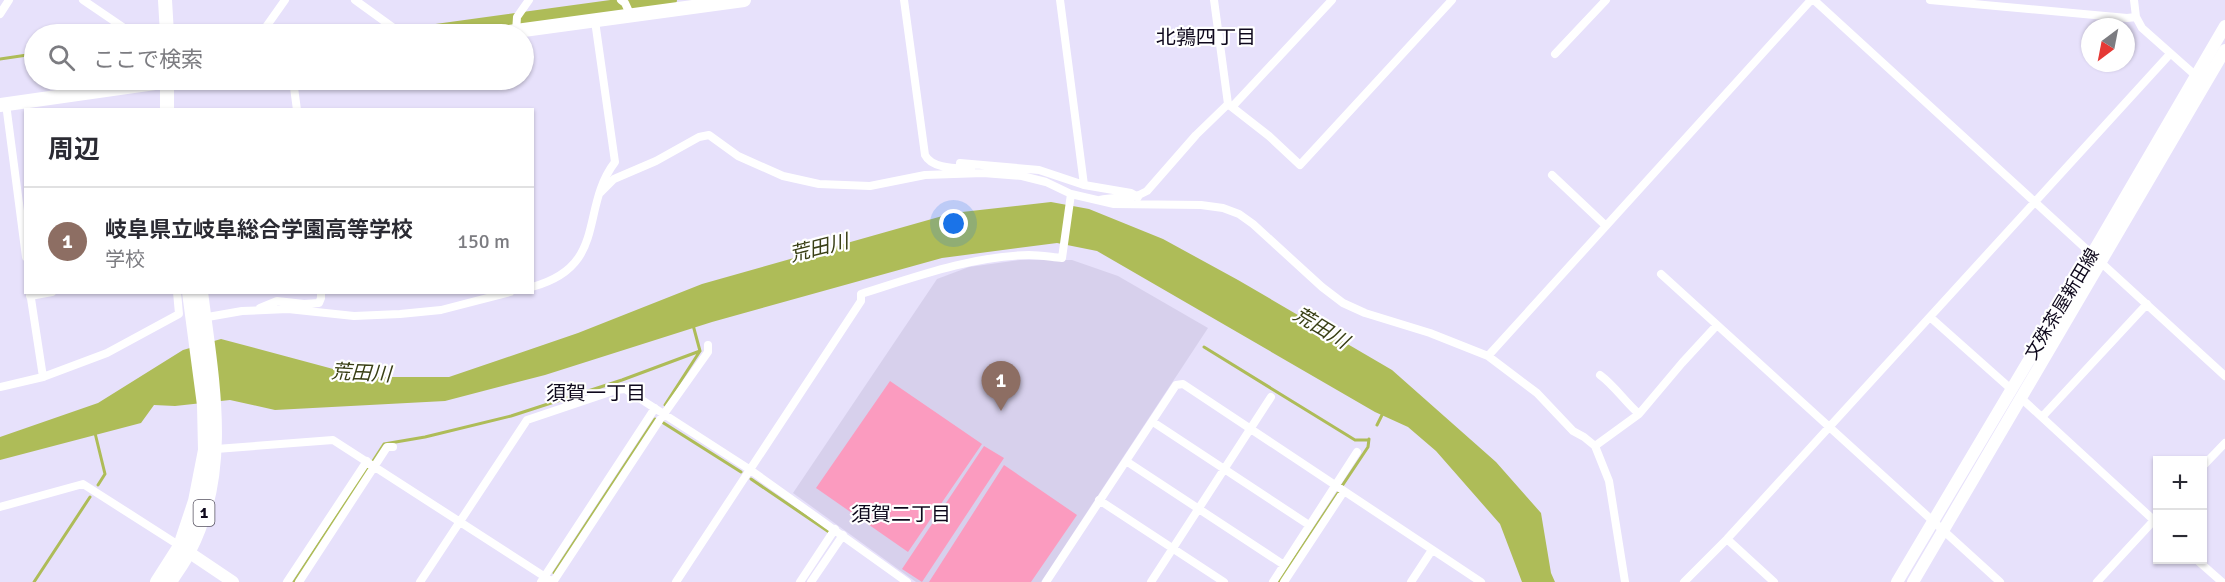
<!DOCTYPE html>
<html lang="ja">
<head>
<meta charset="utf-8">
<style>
	body { margin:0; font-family:Signika,"Noto Sans JP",sans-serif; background:#f2f2f3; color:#2b2b33 }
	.controls { position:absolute; right:18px; bottom:18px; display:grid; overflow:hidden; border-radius:0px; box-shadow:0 2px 4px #0004 }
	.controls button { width:54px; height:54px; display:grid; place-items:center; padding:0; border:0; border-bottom:2px solid #e1e1e2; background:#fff; color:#2b2b33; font:30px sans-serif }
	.compass { position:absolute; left:2081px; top:18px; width:54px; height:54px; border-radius:50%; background:#fff; box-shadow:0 2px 4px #0004; rotate:212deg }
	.you { position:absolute; left:954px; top:224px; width:21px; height:21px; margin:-15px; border:4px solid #fff; border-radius:50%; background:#1a73e8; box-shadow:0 0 0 9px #1a73e833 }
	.badge { display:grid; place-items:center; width:39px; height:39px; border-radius:50%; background:#7b8633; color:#fff; font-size:20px; font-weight:700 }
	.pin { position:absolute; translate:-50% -50px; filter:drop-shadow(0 2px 3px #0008) }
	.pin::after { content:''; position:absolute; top:32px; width:21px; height:18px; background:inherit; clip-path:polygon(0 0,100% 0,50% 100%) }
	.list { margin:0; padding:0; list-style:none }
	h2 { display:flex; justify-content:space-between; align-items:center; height:78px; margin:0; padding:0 24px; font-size:26px }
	h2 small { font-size:20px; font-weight:400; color:#7c7c81 }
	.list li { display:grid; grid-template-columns:39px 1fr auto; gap:18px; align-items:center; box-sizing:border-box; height:108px; padding:0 24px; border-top:2px solid #e1e1e2 }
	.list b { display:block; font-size:22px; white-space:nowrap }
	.list p { margin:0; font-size:20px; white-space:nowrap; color:#7c7c81 }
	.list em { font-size:20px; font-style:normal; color:#7c7c81 }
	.icon { flex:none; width:33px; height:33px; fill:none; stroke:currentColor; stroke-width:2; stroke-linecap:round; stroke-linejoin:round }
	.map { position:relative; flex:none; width:2225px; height:582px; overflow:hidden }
	.search { position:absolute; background:#fff; box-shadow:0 2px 4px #0004; left:24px; top:24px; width:510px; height:66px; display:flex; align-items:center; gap:15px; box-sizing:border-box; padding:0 21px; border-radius:33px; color:#7c7c81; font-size:22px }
	.panel { position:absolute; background:#fff; box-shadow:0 2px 4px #0004; left:24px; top:108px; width:510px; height:186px; border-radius:0px }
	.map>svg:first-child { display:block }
	.built { fill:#d7d0ec }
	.green { fill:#fb9bbf }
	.water { fill:#aebc58 }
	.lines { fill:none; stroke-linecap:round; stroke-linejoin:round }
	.stream { stroke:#aebc58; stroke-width:3 }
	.river { stroke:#aebc58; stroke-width:16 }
	.street { stroke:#fff; stroke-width:8 }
	.secondary { stroke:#fff; stroke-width:12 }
	.primary { stroke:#fff; stroke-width:14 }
	.labels { text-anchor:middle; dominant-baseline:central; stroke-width:4.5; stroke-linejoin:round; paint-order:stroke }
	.shield { fill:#fff; stroke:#565260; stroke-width:1.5 }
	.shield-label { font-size:16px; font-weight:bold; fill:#0e081c }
	.street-label { font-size:18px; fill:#0e081c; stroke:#fff }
	.neighbourhood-label { font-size:20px; fill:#0e081c; stroke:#fff }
	.water-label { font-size:20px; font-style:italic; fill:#393f15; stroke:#fff }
</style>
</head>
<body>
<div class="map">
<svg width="2225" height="582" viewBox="0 0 2225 582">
	<rect width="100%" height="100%" fill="#e7e1fb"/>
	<path class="built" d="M 1020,260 L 1072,260 L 1118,276 L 1208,328 L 1041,582 L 916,582 L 793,493 L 937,279 L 969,267 Z"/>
	<path class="green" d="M 890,381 L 982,444 L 908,552 L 816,488 Z
		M 984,446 L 1004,458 L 922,582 L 902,569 Z
		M 1004,465 L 1077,515 L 1031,582 L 929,582 Z"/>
	<path class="water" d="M 1051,202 L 1089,209 L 1163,239 L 1238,280 L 1392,370 L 1496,462 L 1541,513 L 1551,573 L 1555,582 L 1522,582 L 1500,524 L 1436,451 L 1408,427 L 1375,412 L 1097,251 L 1057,243 L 942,258 L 712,322 L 545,375 L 445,401 L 275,410 L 230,400 L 175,406 L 154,405 L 141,423 L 0,460 L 0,437 L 98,403 L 183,350 L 221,339 L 363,377 L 449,377 L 578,333 L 702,284 L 953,213 Z"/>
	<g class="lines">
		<path class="stream" d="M 0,59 L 34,54
			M 1204,347 L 1355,440 L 1368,440
			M 665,405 L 700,351 L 693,325
			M 662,422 L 741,472
			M 1377,425 L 1383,413
			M 95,433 L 105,474 L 98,485
			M 373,461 L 384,444 L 425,437 L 511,416 L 622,380 L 700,351
			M 751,479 L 829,532
			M 1342,486 L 1368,447 L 1369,439
			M 554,573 L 655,419
			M 34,582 L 90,497
			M 294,582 L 368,468
			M 1279,582 L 1338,493"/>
		<path class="river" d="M 422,34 L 669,0"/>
		<path class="street" d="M 83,0 L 133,34
			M 355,0 L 402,34
			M 621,0 L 625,3 L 631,16
			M 904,0 L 925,155 C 932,169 957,168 971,169
			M 1060,0 L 1084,185
			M 1214,0 L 1228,104
			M 1814,0 L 2225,376
			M 1930,0 L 2127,18 L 2136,17
			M 2134,0 L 2136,17 L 2142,28 L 2195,75
			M 0,14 L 9,0
			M 516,32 L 517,17 L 529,0
			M 261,34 L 285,0
			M 1555,54 L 1606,0
			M 293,80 L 297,110
			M 6,104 L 26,257
			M 1228,104 L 1269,136 L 1300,165 L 1452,0
			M 1232,107 L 1332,0
			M 960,163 L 1039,170 L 1084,185 L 1131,193 L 1138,197
			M 1552,175 L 1605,225
			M 600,193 L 614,179 L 656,161 L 699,137 L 709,135 L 738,156 L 783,176 L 819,184 L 870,186 L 925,175 L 983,173 L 1022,176 L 1046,182 L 1071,194 L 1114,204 L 1201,205 L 1223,208 L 1239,214 L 1253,224 L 1322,287 L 1343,303 L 1365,313 L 1430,333 L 1488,356 L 1537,393 L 1573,431 L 1584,437 L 1595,446 L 1609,481 L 1625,582
			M 1100,200 C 1116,196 1133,200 1147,191 L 1196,135 L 1228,104
			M 1661,274 L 2000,582
			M 532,287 C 609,266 579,209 615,162 L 595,21
			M 30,292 L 43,377
			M 30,296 L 52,292
			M 260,308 L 277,301 L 304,304 L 319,303 L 321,298 L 321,292
			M 1930,317 L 2011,389
			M 202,318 L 242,311 L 288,309 L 354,316 L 400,314 L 441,310 L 510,292
			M 1488,356 L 1811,0
			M 1600,375 C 1615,386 1625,402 1639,414
			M 0,387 L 43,377 L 107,353 L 179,314 L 177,292
			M 2022,399 L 2158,524
			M 2042,417 L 2147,304
			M 1153,422 L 1309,525
			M 1595,446 L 1639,414 L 1682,363 L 1717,325
			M 216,449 L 333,440 L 553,582 L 659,421 L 708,352 L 708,345
			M 1126,461 L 1284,565
			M 2202,467 L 2225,443
			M 1099,500 L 1224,582
			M 0,507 L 83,484 L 180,546
			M 1727,539 L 1774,582
			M 2197,560 L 2222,582
			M 287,582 L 367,461
			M 299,582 L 387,447 L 393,447
			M 420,582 L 527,420 L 616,390 L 625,389 L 749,469 L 907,582
			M 541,582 L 655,408
			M 676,582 L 861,301 L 861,294 C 915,277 972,256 1029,255 C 1040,255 1051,257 1062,258 L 1071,194
			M 800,582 L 835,529
			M 811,582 L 843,535
			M 1046,582 L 1176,385 L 1183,384 L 1481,582
			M 1151,582 L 1271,397
			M 1273,582 L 1357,452
			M 1284,582 L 1344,491
			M 1411,582 L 1432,550
			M 1684,582 L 1727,539 L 2170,54
			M 2097,582 L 2157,517"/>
		<path class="secondary" d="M 181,547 L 233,582
			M 1897,582 L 2092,254 L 2225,26
			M 1913,582 L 2225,50"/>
		<path class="primary" d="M 165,0 L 167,34
			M 494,34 L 744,0
			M 167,80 L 167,110
			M 0,105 L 176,80
			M 157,582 L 180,546 L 195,501 L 205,450 L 204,405 L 189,292
			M 170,582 C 176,572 184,562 189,551 C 231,470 212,379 201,292"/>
	</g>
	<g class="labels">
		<rect class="shield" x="193.5" y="500" width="21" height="26" rx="4.5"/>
		<g class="shield-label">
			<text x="204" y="513">1</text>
		</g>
		<g class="street-label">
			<text transform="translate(2062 304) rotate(-59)">文殊茶屋新田線</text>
		</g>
		<g class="neighbourhood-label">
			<text x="1206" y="37">北鶉四丁目</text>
			<text x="596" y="393">須賀一丁目</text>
			<text x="901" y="514">須賀二丁目</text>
		</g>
		<g class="water-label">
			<text transform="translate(819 248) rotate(-14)">荒田川</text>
			<text transform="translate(1321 328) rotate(31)">荒田川</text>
			<text transform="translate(361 373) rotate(3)">荒田川</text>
		</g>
	</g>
</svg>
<div class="controls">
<button>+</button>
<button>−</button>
</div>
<svg class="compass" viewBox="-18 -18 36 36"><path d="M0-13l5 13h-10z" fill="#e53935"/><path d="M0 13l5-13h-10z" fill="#7c7c81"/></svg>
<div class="you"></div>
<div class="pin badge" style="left:1001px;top:411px;background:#8d6e63">1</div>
<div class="search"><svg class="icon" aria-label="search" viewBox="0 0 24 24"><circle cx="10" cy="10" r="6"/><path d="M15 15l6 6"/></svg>ここで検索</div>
<section class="panel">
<h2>周辺<small></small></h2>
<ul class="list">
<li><span class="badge" style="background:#8d6e63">1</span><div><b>岐阜県立岐阜総合学園高等学校</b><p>学校</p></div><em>150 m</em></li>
</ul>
</section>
</div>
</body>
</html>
